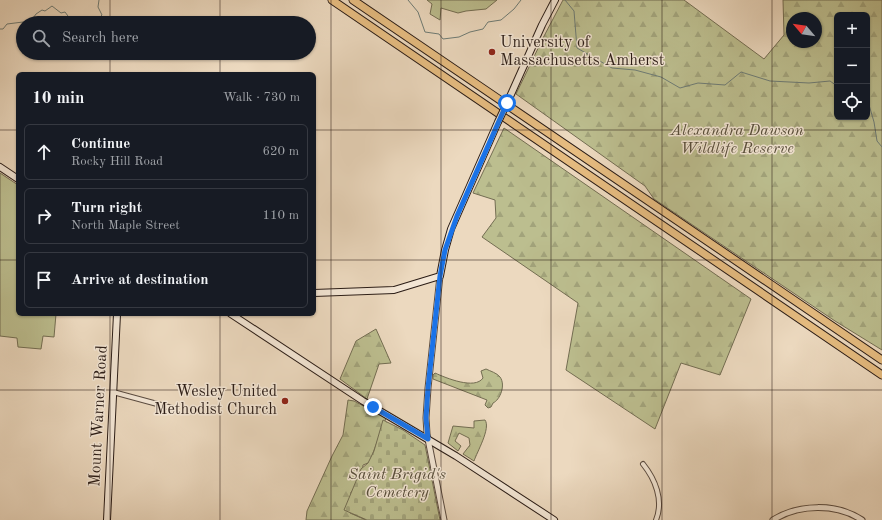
<!DOCTYPE html>
<html lang="en">
<head>
<meta charset="utf-8">
<style>
	body { margin:0; font-family:"Old Standard TT",serif; background:#242831; color:#f1f3f6 }
	.controls { position:absolute; right:12px; top:12px; display:grid; overflow:hidden; border-radius:6px; box-shadow:0 1px 3px #0004 }
	.controls button { width:36px; height:36px; display:grid; place-items:center; padding:0; border:0; border-bottom:1px solid #363941; background:#171b24; color:#f1f3f6; font:20px sans-serif }
	.compass { position:absolute; left:786px; top:12px; width:36px; height:36px; border-radius:50%; background:#171b24; box-shadow:0 1px 3px #0004; rotate:299deg }
	.stop { position:absolute; width:12px; height:12px; margin:-9px; border:3px solid #1a73e8; border-radius:50%; background:#fff }
	.stop.end { background:#1a73e8; border-color:#fff; box-shadow:0 1px 4px #0008 }
	.list { margin:0; padding:0; list-style:none }
	h2 { display:flex; justify-content:space-between; align-items:center; height:52px; margin:0; padding:0 16px; font-size:17px }
	h2 small { font-size:13px; font-weight:400; color:#9ea1a6 }
	.list li { display:grid; grid-template-columns:26px 1fr auto; gap:12px; align-items:center; box-sizing:border-box; height:56px; margin:0 8px 8px; padding:0 8px; border:1px solid #363941; border-radius:6px }
	.list b { display:block; font-size:15px; white-space:nowrap }
	.list p { margin:0; font-size:13px; white-space:nowrap; color:#9ea1a6 }
	.list em { font-size:13px; font-style:normal; color:#9ea1a6 }
	.icon { flex:none; width:22px; height:22px; fill:none; stroke:currentColor; stroke-width:2; stroke-linecap:round; stroke-linejoin:round }
	.map { position:relative; flex:none; width:882px; height:520px; overflow:hidden }
	.search { position:absolute; background:#171b24; box-shadow:0 1px 3px #0004; left:16px; top:16px; width:300px; height:44px; display:flex; align-items:center; gap:10px; box-sizing:border-box; padding:0 14px; border-radius:22px; color:#9ea1a6; font-size:15px }
	.panel { position:absolute; background:#171b24; box-shadow:0 1px 3px #0004; left:16px; top:72px; width:300px; height:244px; border-radius:6px }
	.map>svg:first-child { display:block }
	.green { fill:#bcbe8f; stroke:#736d52 }
	.forest { fill:url(#forest-firs); stroke:#736d52; fill-rule:evenodd }
	.cemetery { fill:url(#cemetery-stones); stroke:#736d52 }
	.lines { fill:none; stroke-linecap:round; stroke-linejoin:round }
	.stream { stroke:#6d7b75; stroke-width:1 }
	.minor-casing { stroke:#5a4b40; stroke-width:6 }
	.tertiary-casing { stroke:#5a4b40; stroke-width:7 }
	.secondary-casing { stroke:#2a1c16; stroke-width:8 }
	.primary-casing { stroke:#2a1c16; stroke-width:9 }
	.minor { stroke:#f3e6d5; stroke-width:4 }
	.tertiary { stroke:#f3e6d5; stroke-width:5 }
	.secondary { stroke:#f3e6d5; stroke-width:6 }
	.primary { stroke:#e6bc80; stroke-width:7 }
	.secondary-bridge-casing { stroke:#2a1c16; stroke-width:8; stroke-linecap:butt }
	.secondary-bridge { stroke:#f3e6d5; stroke-width:6 }
	.route { stroke:#1a73e8; stroke-width:5 }
	.grid { fill:none; stroke:#2a1c16; stroke-width:1; stroke-opacity:0.55 }
	.poi-dot { fill:#8f2418; stroke:#f3e6d5; stroke-width:1.5 }
	.labels { text-anchor:middle; dominant-baseline:central; stroke-width:3; stroke-linejoin:round; paint-order:stroke }
	.poi-label { font-size:16px; fill:#2a1c16; stroke:#f3e6d5; text-anchor:start }
	.park-label { font-size:16px; font-style:italic; fill:#564d3a; stroke:#f3e6d5 }
	.street-label { font-size:16px; fill:#2a1c16; stroke:#f3e6d5 }
</style>
</head>
<body>
<div class="map">
<svg width="882" height="520" viewBox="0 0 882 520">
	<defs>
		<pattern id="forest-firs" width="22" height="20" patternUnits="userSpaceOnUse"><rect width="22" height="20" fill="#bcbe8f"/><path d="M5 1l3.5 6h-7zM16 11l3.5 6h-7z" fill="#a2a37b"/></pattern>
		<pattern id="cemetery-stones" width="16" height="16" patternUnits="userSpaceOnUse"><rect width="16" height="16" fill="#bcbe8f"/><path d="M2 7V4a2 2 0 0 1 4 0v3zM10 15v-3a2 2 0 0 1 4 0v3z" fill="#a2a37b"/></pattern>
	</defs>
	<rect width="100%" height="100%" fill="#ecd9bf"/>
	<filter id="stains"><feTurbulence type="fractalNoise" baseFrequency=".005" numOctaves="4"/><feColorMatrix values="0 0 0 0 .2 0 0 0 0 .09 0 0 0 0 .02 0 0 0 .5 -.17"/></filter>
	<radialGradient id="worn" r=".72"><stop offset=".6" stop-color="#630" stop-opacity="0"/><stop offset="1" stop-color="#630" stop-opacity=".3"/></radialGradient>
	<path class="green" d="M 427,0 L 497,0 L 486,9 L 466,11 L 458,13 L 441,8 L 440,20 L 430,14 L 432,4 Z
		M 0,173 L 18,185 L 18,314 L 56,314 L 54,337 L 43,336 L 41,349 L 18,347 L 17,338 L 0,336 Z"/>
	<path class="forest" d="M 563,0 L 684,0 L 764,59 L 784,35 L 783,0 L 882,0 L 882,350 L 835,321 L 654,199 L 645,186 L 516,94 L 543,38 ZM 837,15 L 867,15 L 867,117 L 837,117 ZM 792,18 L 816,18 L 816,42 L 792,42 Z
		M 504,128 L 751,299 L 720,375 L 681,363 L 655,429 L 566,370 L 578,303 L 482,237 L 496,218 L 495,200 L 473,193 Z
		M 376,329 L 391,363 L 379,364 L 367,399 L 340,379 L 356,341 Z
		M 486,369 C 490,371 497,373 500,377 C 506,385 500,400 493,403 L 491,407 L 488,408 L 485,405 L 487,400 L 433,379 L 433,375 L 435,373 C 446,378 475,390 483,378 L 481,371 Z
		M 348,400 L 354,401 L 386,418 L 370,461 L 368,463 L 363,465 C 362,475 358,486 351,492 L 350,513 L 366,520 L 306,520 L 307,511 L 332,456 L 343,435 Z
		M 485,420 C 491,428 477,452 474,461 L 463,454 L 470,445 L 469,438 L 459,433 L 455,441 L 461,446 L 458,451 L 448,443 L 453,426 L 474,428 L 474,421 Z"/>
	<path class="cemetery" d="M 383,420 L 403,430 L 425,445 L 440,520 L 367,520 L 344,510 L 361,469 L 368,463 L 374,451 Z"/>
	<g class="lines">
		<path class="stream" d="M 408,0 L 418,12 L 425,32 L 439,34 L 443,39 L 459,37 L 470,32 L 483,29 L 488,22 L 501,20 L 514,9 L 521,0
			M 565,0 L 574,11 L 577,48 L 612,68 L 635,70 L 661,77 L 680,88 L 698,83 L 725,85 L 741,72 L 770,81 L 809,83 L 830,81 L 837,86
			M 98,19 L 102,15 L 98,7 L 99,0
			M 84,23 L 93,20
			M 0,29 L 3,29 L 7,24 L 31,21 L 36,14 L 42,10 L 45,11 L 52,6 L 61,13 L 65,12 C 72,21 70,22 82,23
			M 867,98 L 874,122 L 877,141 L 882,147"/>
		<defs>
			<path id="minor" d="M 113,392 L 172,408
				M 643,464 C 655,479 664,500 656,520"/>
			<path id="tertiary" d="M 440,276 L 428,388 L 426,418 L 427,434 L 444,520
				M 773,520 C 799,504 836,503 862,520"/>
			<path id="secondary" d="M 508,101 L 542,25 L 555,0
				M 0,167 L 18,179
				M 314,293 L 394,290 L 440,276 L 445,250 L 451,229 L 498,122
				M 231,314 L 363,401 L 456,456 L 554,520
				M 107,520 L 117,314"/>
			<path id="primary" d="M 332,0 L 882,375
				M 353,0 L 882,360"/>
		</defs>
		<use href="#minor" class="minor-casing"/>
		<use href="#tertiary" class="tertiary-casing"/>
		<use href="#secondary" class="secondary-casing"/>
		<use href="#primary" class="primary-casing"/>
		<use href="#minor" class="minor"/>
		<use href="#tertiary" class="tertiary"/>
		<use href="#secondary" class="secondary"/>
		<use href="#primary" class="primary"/>
		<defs>
			<path id="secondary-bridge" d="M 498,122 L 508,101"/>
		</defs>
		<use href="#secondary-bridge" class="secondary-bridge-casing"/>
		<use href="#secondary-bridge" class="secondary-bridge"/>
	</g>
	<g class="lines">
		<path class="route" d="M 373,407 L 428,439 L 426,418 L 428,388 L 440,276 L 445,250 L 457,216 L 507,103"/>
	</g>
	<path class="grid" d="M 110,0 L 110,23M 220,0 L 220,23M 331,0 L 331,520M 441,0 L 441,520M 551,0 L 551,520M 662,0 L 662,520M 772,0 L 772,520M 110,53 L 110,74M 220,53 L 220,74M 0,130 L 18,130M 314,130 L 882,130M 0,260 L 18,260M 314,260 L 882,260M 110,314 L 110,520M 220,314 L 220,520M 0,390 L 882,390"/>
	<g class="poi-dot">
		<circle cx="492" cy="52" r="4"/>
		<circle cx="285" cy="401" r="4"/>
	</g>
	<g class="labels">
		<g class="poi-label">
			<text x="500" y="43">University of<tspan x="500" dy="18">Massachusetts Amherst</tspan></text>
			<text x="277" y="392" text-anchor="end">Wesley United<tspan x="277" dy="18">Methodist Church</tspan></text>
		</g>
		<g class="park-label">
			<text x="737" y="131">Alexandra Dawson<tspan x="737" dy="18">Wildlife Reserve</tspan></text>
			<text x="397" y="475">Saint Brigid's<tspan x="397" dy="18">Cemetery</tspan></text>
		</g>
		<g class="street-label">
			<text transform="translate(99 416) rotate(-87)">Mount Warner Road</text>
		</g>
	</g>
	<rect width="100%" height="100%" filter="url(#stains)"/>
	<rect width="100%" height="100%" fill="url(#worn)"/>
</svg>
<div class="controls">
<button>+</button>
<button>−</button>
<button><svg class="icon" aria-label="locate" viewBox="0 0 24 24"><circle cx="12" cy="12" r="6"/><path d="M12 2v4M12 18v4M2 12h4M18 12h4"/></svg></button>
</div>
<svg class="compass" viewBox="-18 -18 36 36"><path d="M0-13l5 13h-10z" fill="#e53935"/><path d="M0 13l5-13h-10z" fill="#9ea1a6"/></svg>
<div class="stop" style="left:507px;top:103px"></div>
<div class="stop end" style="left:373px;top:407px"></div>
<div class="search"><svg class="icon" aria-label="search" viewBox="0 0 24 24"><circle cx="10" cy="10" r="6"/><path d="M15 15l6 6"/></svg>Search here</div>
<section class="panel">
<h2>10 min<small>Walk · 730 m</small></h2>
<ul class="list">
<li><svg class="icon" aria-label="ahead" viewBox="0 0 24 24"><path d="M12 20V5M6 11l6-6 6 6"/></svg><div><b>Continue</b><p>Rocky Hill Road</p></div><em>620 m</em></li>
<li><svg class="icon" aria-label="right" viewBox="0 0 24 24"><path d="M7 20v-9h11M14 6l5 5-5 5"/></svg><div><b>Turn right</b><p>North Maple Street</p></div><em>110 m</em></li>
<li><svg class="icon" aria-label="arrive" viewBox="0 0 24 24"><path d="M6 21V4h12l-3 4 3 4H6"/></svg><div><b>Arrive at destination</b></div></li>
</ul>
</section>
</div>
</body>
</html>
